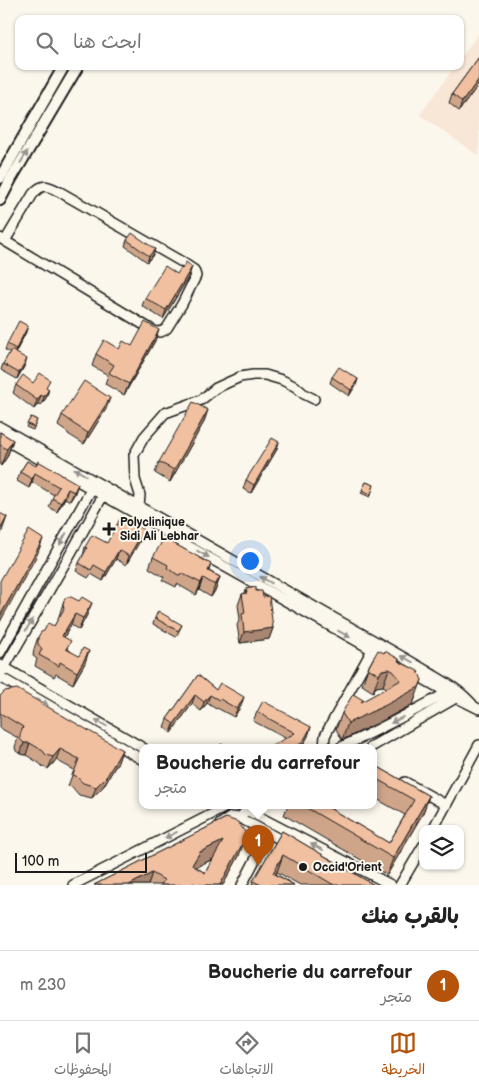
<!DOCTYPE html>
<html lang="ar">
<head>
<meta charset="utf-8">
<style>
	body { margin:0; font-family:"Balsamiq Sans","Playpen Sans Arabic",sans-serif; background:#f2f2f2; color:#222; direction:rtl }
	.controls { position:absolute; right:15px; bottom:15px; display:grid; overflow:hidden; border-radius:10px; box-shadow:0 1px 4px #0004 }
	.controls button { width:45px; height:45px; display:grid; place-items:center; padding:0; border:0; border-bottom:1px solid #e0e0e0; background:#fff; color:#222; font:25px sans-serif }
	.scale { position:absolute; left:15px; bottom:12px; width:132px; box-sizing:border-box; padding-left:5px; border:2px solid #1c1c1c; border-top:0; font-size:14px; line-height:18px; white-space:nowrap; color:#1c1c1c; -webkit-text-stroke:4px #fbf7ec; paint-order:stroke }
	.you { position:absolute; left:249px; top:560px; width:18px; height:18px; margin:-12px; border:4px solid #fff; border-radius:50%; background:#1a73e8; box-shadow:0 0 0 8px #1a73e833 }
	.badge { display:grid; place-items:center; width:32px; height:32px; border-radius:50%; background:#b45309; color:#fff; font-size:16px; font-weight:700 }
	.pin { position:absolute; translate:-50% -41px; filter:drop-shadow(0 1px 2px #0008) }
	.pin::after { content:''; position:absolute; top:26px; width:18px; height:15px; background:inherit; clip-path:polygon(0 0,100% 0,50% 100%) }
	.popup { position:absolute; left:139px; top:744px; width:238px; height:65px; box-sizing:border-box; display:grid; place-content:center; border-radius:10px; background:#fff; filter:drop-shadow(0 1px 4px #0005); font-size:16px; white-space:nowrap; color:#767676 }
	.popup b { font-size:19px; color:#222 }
	.popup::after { content:''; position:absolute; left:50%; top:100%; margin-left:-10px; border:10px solid transparent; border-top-color:#fff }
	.list { margin:0; padding:0; list-style:none }
	h2 { display:flex; justify-content:space-between; align-items:center; height:65px; margin:0; padding:0 20px; font-size:21px }
	h2 small { font-size:16px; font-weight:400; color:#767676 }
	.list li { display:grid; grid-template-columns:32px 1fr auto; gap:15px; align-items:center; box-sizing:border-box; height:70px; padding:0 20px; border-top:1px solid #e0e0e0 }
	.list b { display:block; font-size:19px; white-space:nowrap }
	.list p { margin:0; font-size:16px; white-space:nowrap; color:#767676 }
	.list em { font-size:16px; font-style:normal; color:#767676 }
	.icon { flex:none; width:28px; height:28px; fill:none; stroke:currentColor; stroke-width:2; stroke-linecap:round; stroke-linejoin:round }
	.map { position:relative; flex:none; width:479px; height:885px; overflow:hidden; direction:ltr }
	.search { position:absolute; background:#fff; box-shadow:0 1px 4px #0004; left:15px; right:15px; top:15px; height:55px; display:flex; align-items:center; gap:12px; box-sizing:border-box; padding:0 18px; border-radius:10px; color:#767676; font-size:19px }
	.sheet { height:135px; background:#fff }
	nav { display:flex; justify-content:space-around; align-items:center; box-sizing:border-box; height:70px; border-top:1px solid #e0e0e0; background:#fff; font-size:14px; color:#767676 }
	nav a { display:grid; justify-items:center; gap:2px }
	nav .on { color:#b45309 }
	.map>svg:first-child { display:block }
	.built { fill:#f8e6d6 }
	.lines { fill:none; stroke-linecap:round; stroke-linejoin:round }
	.minor-casing { stroke:#1c1c1c; stroke-width:12 }
	.tertiary-casing { stroke:#1c1c1c; stroke-width:14 }
	.minor { stroke:#fbf7ec; stroke-width:9 }
	.tertiary { stroke:#fbf7ec; stroke-width:10 }
	.wall { fill:#cfa58a; stroke:#1c1c1c; fill-rule:evenodd }
	.shaded-wall { fill:#a98671; stroke:#1c1c1c }
	.building { fill:#f1c0a1; stroke:#1c1c1c; fill-rule:evenodd }
	.oneway { fill:#97948e }
	.poi-dot { fill:#1c1c1c; stroke:#fbf7ec; stroke-width:2 }
	.labels { text-anchor:middle; dominant-baseline:central; stroke-width:4; stroke-linejoin:round; paint-order:stroke }
	.poi-label { font-size:12px; font-weight:bold; fill:#1c1c1c; stroke:#fbf7ec; text-anchor:start }
</style>
</head>
<body>
<div class="map">
<svg width="479" height="885" viewBox="0 0 479 885">
	<rect width="100%" height="100%" fill="#fbf7ec"/>
	<filter id="ink" filterUnits="userSpaceOnUse"><feTurbulence type="fractalNoise" baseFrequency=".02" numOctaves="2"/><feDisplacementMap in="SourceGraphic" scale="10" xChannelSelector="R" yChannelSelector="G"/><feConvolveMatrix kernelMatrix="1 2 1 2 8 2 1 2 1" color-interpolation-filters="sRGB"/></filter>
	<g filter="url(#ink)">
		<path class="built" d="M 479,33 L 479,156 L 420,115 L 455,66 L 460,66 L 460,59 Z"/>
		<g class="lines">
			<defs>
				<path id="minor" d="M 0,238 L 154,331 C 159,333 163,332 167,328 L 182,304 L 196,276 L 194,270 L 182,262 L 60,192 C 48,186 43,182 33,194 L 5,241
					M 0,427 C 108,488 216,551 325,613 C 360,633 395,652 430,673 C 445,682 460,690 472,704
					M 0,437 L 161,528 L 176,539 L 206,556 L 387,658
					M 139,506 L 140,495 L 135,479 L 134,455 L 144,437 L 165,413 L 201,400 L 216,388 L 240,377 L 253,375 L 265,375 L 282,380 L 296,387 L 304,394 L 314,399
					M 0,653 L 93,486
					M 0,665 L 143,748
					M 411,672 L 457,698 L 479,709
					M 0,675 L 71,553 L 105,492
					M 0,677 L 143,760
					M 324,747 L 325,736 L 329,728 L 372,650
					M 341,747 C 379,730 414,711 450,691
					M 371,747 L 459,696
					M 405,782 L 446,805
					M 246,810 L 391,885
					M 238,817 L 287,843
					M 220,824 L 231,817 C 240,819 246,814 246,805
					M 433,829 L 479,745
					M 73,885 L 224,808
					M 242,885 L 269,833
					M 400,885 L 423,846"/>
				<path id="tertiary" d="M 0,178 L 64,66
					M 0,200 L 11,179 L 78,66"/>
			</defs>
			<use href="#minor" class="minor-casing"/>
			<use href="#tertiary" class="tertiary-casing"/>
			<use href="#minor" class="minor"/>
			<use href="#tertiary" class="tertiary"/>
		</g>
		<path class="wall" d="M 479,57 L 479,84 L 459,111 L 449,103 L 452,94 Z
			M 127,240 L 153,255 L 147,262 L 125,246 Z
			M 177,274 L 189,276 L 163,319 L 142,306 L 145,298 Z
			M 26,332 L 16,352 L 25,365 L 17,379 L 1,370 L 3,364 L 10,353 L 5,350 L 7,344 Z
			M 155,341 L 124,395 L 105,384 L 108,375 L 92,366 L 96,354 L 119,349 Z
			M 332,377 L 358,379 L 356,385 L 349,396 L 330,383 Z
			M 33,383 L 49,389 L 46,398 L 41,405 L 38,404 L 34,409 L 13,393 L 16,385 Z
			M 106,409 L 84,444 L 68,434 L 68,433 L 58,426 L 62,415 Z
			M 31,417 L 37,420 L 33,430 L 26,427 Z
			M 204,422 L 170,482 L 155,473 L 159,462 Z
			M 0,432 L 13,440 L 7,457 L 1,466 L 0,465 Z
			M 279,442 L 276,451 L 251,493 L 243,489 L 246,480 Z
			M 27,461 L 75,493 L 70,501 L 65,498 L 57,512 L 49,507 L 54,495 L 32,482 L 29,488 L 17,481 L 20,472 Z
			M 366,482 L 374,485 L 370,497 L 361,493 Z
			M 144,530 L 141,539 L 126,565 L 116,559 L 103,581 L 91,574 L 88,578 L 76,571 L 79,563 L 83,556 L 85,547 L 107,543 Z
			M 153,557 L 211,564 L 209,571 L 220,577 L 216,589 L 211,597 L 199,590 L 196,595 L 177,584 L 176,587 L 162,580 L 164,577 L 149,568 Z
			M 246,589 L 256,591 L 263,597 L 273,628 L 269,639 L 240,643 L 237,625 L 240,619 L 238,605 L 242,594 L 245,593 Z
			M 64,600 L 87,615 L 79,630 L 71,625 L 64,637 L 68,649 L 85,663 L 73,684 L 56,674 L 54,677 L 35,666 L 37,659 L 33,656 L 34,649 L 38,637 L 54,626 L 59,618 L 59,616 Z
			M 155,618 L 182,625 L 176,637 L 153,624 Z
			M 384,653 L 399,659 L 399,661 L 416,696 L 413,704 L 380,722 L 342,740 L 336,729 L 342,713 L 363,700 L 362,702 L 387,688 L 383,686 L 376,687 L 373,692 L 362,685 L 368,668 Z
			M 198,675 L 216,690 L 241,706 L 234,717 L 217,708 L 216,709 L 207,703 L 201,711 L 192,704 L 171,733 L 164,727 L 167,719 Z
			M 0,696 L 122,750 L 118,762 L 103,787 L 92,798 L 79,795 L 72,787 L 68,786 L 74,770 L 56,760 L 48,769 L 42,766 L 39,763 L 26,755 L 20,754 L 16,751 L 15,747 L 18,738 L 0,728 Z
			M 257,712 L 311,727 L 308,736 L 302,747 L 253,721 Z
			M 373,764 L 429,796 L 423,813 L 387,875 L 284,815 L 288,805 L 324,805 L 389,843 L 405,815 L 373,797 Z
			M 226,818 L 239,856 L 223,885 L 94,885 ZM 212,860 L 205,873 L 196,867 L 209,861 Z
			M 282,831 L 374,885 L 300,885 L 277,872 L 276,874 L 294,885 L 252,885 L 253,881 Z"/>
		<path class="shaded-wall" d="M 479,79 L 479,84 L 459,111 L 462,102 Z
			M 155,249 L 153,255 L 147,262 L 149,256 Z
			M 192,267 L 189,276 L 163,319 L 166,310 Z
			M 28,326 L 26,332 L 14,355 L 16,349 Z
			M 159,330 L 155,341 L 124,395 L 129,384 Z
			M 27,359 L 25,365 L 17,379 L 19,373 Z
			M 358,379 L 356,385 L 349,396 L 351,390 Z
			M 49,389 L 46,398 L 41,405 L 44,397 Z
			M 41,395 L 38,404 L 34,409 L 37,400 Z
			M 110,398 L 106,409 L 84,444 L 88,433 Z
			M 208,410 L 204,422 L 170,482 L 174,470 Z
			M 13,440 L 7,457 L 1,466 L 7,449 Z
			M 279,442 L 276,451 L 251,493 L 254,485 Z
			M 35,473 L 32,482 L 29,488 L 32,479 Z
			M 78,484 L 75,493 L 70,501 L 74,492 Z
			M 68,489 L 65,498 L 57,512 L 61,503 Z
			M 7,517 L 1,534 L 0,536 L 0,530 Z
			M 144,530 L 141,539 L 126,565 L 129,556 Z
			M 43,539 L 37,555 L 0,622 L 0,616 Z
			M 119,550 L 116,559 L 103,581 L 106,572 Z
			M 220,577 L 216,589 L 211,597 L 215,585 Z
			M 203,578 L 199,590 L 196,595 L 201,583 Z
			M 92,603 L 87,615 L 79,630 L 83,618 Z
			M 75,614 L 71,625 L 58,648 L 62,636 Z
			M 273,628 L 269,639 L 240,643 L 244,632 Z
			M 89,651 L 85,663 L 73,684 L 77,672 Z
			M 389,669 L 383,686 L 376,687 L 373,692 L 379,675 L 382,670 Z
			M 422,680 L 413,704 L 380,722 L 342,740 L 348,723 Z
			M 195,695 L 192,704 L 171,733 L 174,724 Z
			M 210,695 L 207,703 L 201,711 L 204,702 Z
			M 244,697 L 241,706 L 234,717 L 237,709 Z
			M 311,727 L 308,736 L 302,747 L 295,747 Z
			M 24,743 L 30,743 L 26,755 L 20,754 Z
			M 60,749 L 56,760 L 48,769 L 53,757 Z
			M 122,750 L 118,762 L 103,787 L 92,798 L 96,787 Z
			M 429,796 L 423,813 L 387,875 L 393,858 Z
			M 245,839 L 239,856 L 223,885 L 220,885 Z
			M 223,841 L 217,857 L 194,868 L 192,865 L 200,852 Z
			M 283,855 L 277,872 L 269,885 L 273,873 Z
			M 152,873 L 148,885 L 129,885 Z"/>
		<path class="building" d="M 479,57 L 479,79 L 462,102 L 452,94 Z
			M 132,233 L 155,249 L 149,256 L 127,240 Z
			M 186,262 L 192,267 L 166,310 L 145,298 L 165,266 L 177,274 L 181,268 L 182,269 Z
			M 19,321 L 28,326 L 16,349 L 7,344 Z
			M 145,322 L 159,330 L 129,384 L 109,373 L 114,365 L 96,354 L 104,340 L 119,349 L 123,341 L 132,346 Z
			M 11,350 L 27,359 L 19,373 L 3,364 Z
			M 339,367 L 358,379 L 351,390 L 332,377 Z
			M 40,373 L 50,380 L 46,387 L 49,389 L 44,397 L 41,395 L 37,400 L 16,385 L 23,375 L 33,383 Z
			M 84,381 L 110,398 L 88,433 L 72,423 L 72,422 L 62,415 Z
			M 193,402 L 208,410 L 174,470 L 159,462 Z
			M 31,417 L 37,420 L 34,427 L 27,424 Z
			M 0,432 L 13,440 L 7,449 L 0,445 Z
			M 272,438 L 279,442 L 254,485 L 246,480 Z
			M 27,461 L 36,466 L 38,461 L 78,484 L 74,492 L 68,489 L 61,503 L 52,498 L 59,487 L 35,473 L 32,479 L 20,472 Z
			M 366,482 L 374,485 L 371,494 L 362,490 Z
			M 0,513 L 7,517 L 0,530 Z
			M 121,517 L 144,530 L 129,556 L 119,550 L 106,572 L 94,565 L 91,570 L 79,563 L 87,548 L 85,547 L 92,535 L 107,543 Z
			M 29,530 L 43,539 L 0,616 L 0,581 Z
			M 164,538 L 211,564 L 208,571 L 220,577 L 215,585 L 203,578 L 201,583 L 181,573 L 180,576 L 167,568 L 168,565 L 153,557 Z
			M 256,587 L 256,591 L 262,591 L 263,597 L 269,596 L 273,628 L 244,632 L 242,614 L 245,613 L 242,594 L 247,593 L 246,589 Z
			M 67,597 L 71,597 L 79,601 L 82,597 L 92,603 L 83,618 L 75,614 L 62,636 L 71,641 L 66,649 L 79,656 L 83,648 L 89,651 L 77,672 L 60,662 L 59,666 L 39,655 L 42,649 L 38,644 L 38,637 L 41,632 L 44,631 L 48,623 L 54,626 L 64,609 L 63,604 L 64,600 Z
			M 158,611 L 182,625 L 178,631 L 155,618 Z
			M 378,650 L 384,653 L 385,651 L 399,659 L 398,661 L 418,671 L 422,680 L 419,687 L 386,705 L 348,723 L 342,713 L 353,694 L 363,700 L 361,702 L 401,680 L 393,671 L 389,669 L 382,670 L 379,675 L 368,668 Z
			M 198,675 L 216,690 L 220,683 L 244,697 L 237,709 L 220,699 L 219,700 L 210,695 L 204,702 L 195,695 L 174,724 L 167,719 Z
			M 17,689 L 122,750 L 107,776 L 96,787 L 83,783 L 76,776 L 73,775 L 79,759 L 60,749 L 53,757 L 46,755 L 43,751 L 30,743 L 24,743 L 20,739 L 20,735 L 23,727 L 0,713 L 0,696 L 5,691 Z
			M 263,701 L 311,727 L 305,738 L 302,743 L 295,747 L 270,747 L 295,733 L 257,712 Z
			M 221,744 L 228,747 L 219,747 Z
			M 373,764 L 429,796 L 393,858 L 302,805 L 324,805 L 389,843 L 414,800 L 373,777 Z
			M 226,818 L 238,822 L 245,832 L 245,839 L 220,885 L 196,885 L 193,883 L 192,885 L 161,885 L 164,880 L 152,873 L 129,885 L 94,885 ZM 223,841 L 205,873 L 192,865 L 200,852 Z
			M 282,831 L 374,885 L 334,885 L 283,855 L 273,873 L 294,885 L 261,885 L 253,881 Z"/>
		<defs><path id="oneway-solid" d="M-6-.8H1V-3.2L6.5 0L1 3.2V.8H-6Z" transform="scale(1.25)"/></defs>
		<g class="oneway">
			<use href="#oneway-solid" transform="translate(24 157) rotate(-59)"/>
			<use href="#oneway-solid" transform="translate(80 472) rotate(-150)"/>
			<use href="#oneway-solid" transform="translate(63 539) rotate(119)"/>
			<use href="#oneway-solid" transform="translate(203 554) rotate(29)"/>
			<use href="#oneway-solid" transform="translate(266 580) rotate(-151)"/>
			<use href="#oneway-solid" transform="translate(29 625) rotate(-60)"/>
			<use href="#oneway-solid" transform="translate(344 634) rotate(29)"/>
			<use href="#oneway-solid" transform="translate(407 659) rotate(-151)"/>
			<use href="#oneway-solid" transform="translate(42 702) rotate(30)"/>
			<use href="#oneway-solid" transform="translate(397 720) rotate(153)"/>
			<use href="#oneway-solid" transform="translate(101 723) rotate(-150)"/>
			<use href="#oneway-solid" transform="translate(171 835) rotate(153)"/>
			<use href="#oneway-solid" transform="translate(317 847) rotate(-153)"/>
		</g>
	</g>
	<g class="poi-dot">
		<path d="M106.5 521.5h5v5h5v5h-5v5h-5v-5h-5v-5h5z"/>
		<circle cx="303" cy="867" r="5"/>
	</g>
	<g class="labels">
		<g class="poi-label">
			<text x="120" y="522">Polyclinique<tspan x="120" dy="14">Sidi Ali Lebhar</tspan></text>
			<text x="313" y="867">Occid'Orient</text>
		</g>
	</g>
</svg>
<div class="controls">
<button><svg class="icon" aria-label="layers" viewBox="0 0 24 24"><path d="M12 4l9 5-9 5-9-5zM3 14l9 5 9-5"/></svg></button>
</div>
<div class="scale">100 m</div>
<div class="you"></div>
<div class="pin badge" style="left:258px;top:866px">1</div>
<div class="popup"><b>Boucherie du carrefour</b>متجر</div>
<div class="search"><svg class="icon" aria-label="search" viewBox="0 0 24 24"><circle cx="10" cy="10" r="6"/><path d="M15 15l6 6"/></svg>ابحث هنا</div>
</div>
<section class="sheet">
<h2>بالقرب منك<small></small></h2>
<ul class="list">
<li><span class="badge">1</span><div><b>Boucherie du carrefour</b><p>متجر</p></div><em>230 m</em></li>
</ul>
</section>
<nav>
<a class="on"><svg class="icon" aria-label="map" viewBox="0 0 24 24"><path d="M3 6l6-2 6 2 6-2v14l-6 2-6-2-6 2zM9 4v14M15 6v14"/></svg>الخريطة</a>
<a><svg class="icon" aria-label="directions" viewBox="0 0 24 24"><path d="M12 3l9 9-9 9-9-9zM9 14v-3h6M13 9l2 2-2 2"/></svg>الاتجاهات</a>
<a><svg class="icon" aria-label="saved" viewBox="0 0 24 24"><path d="M7 4h10v16l-5-4-5 4z"/></svg>المحفوظات</a>
</nav>
</body>
</html>
